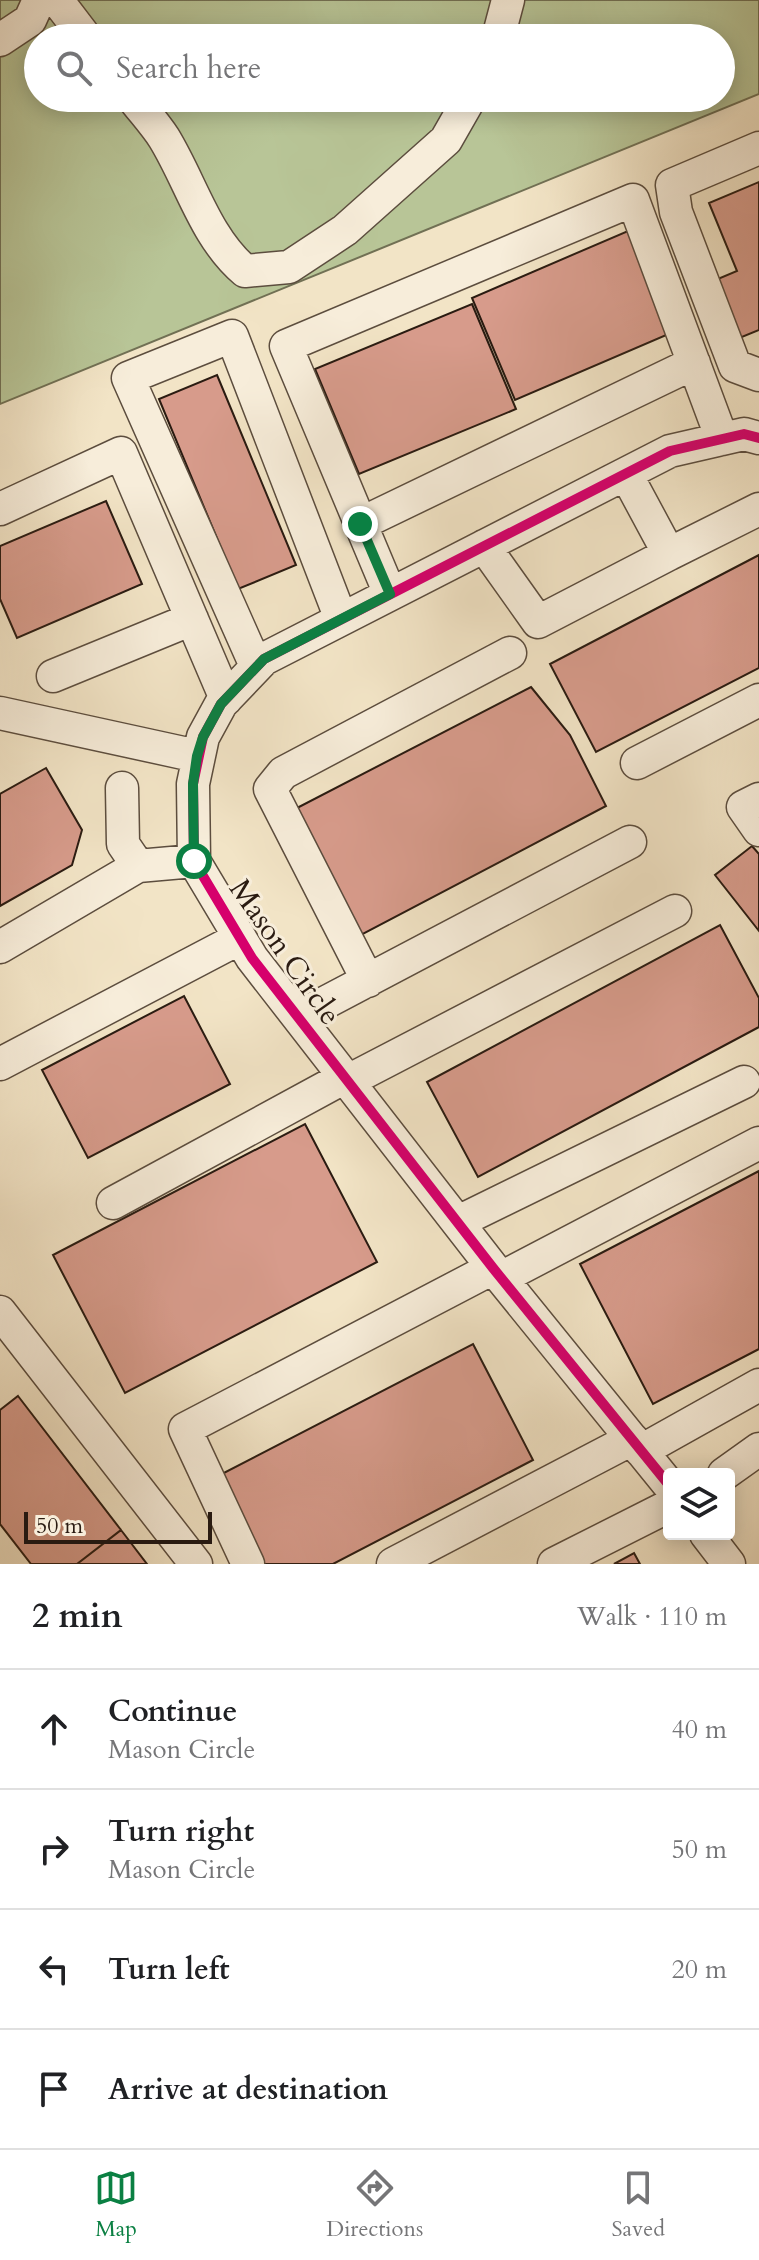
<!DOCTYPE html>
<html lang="en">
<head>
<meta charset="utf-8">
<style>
	body { margin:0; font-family:Cardo,serif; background:#f6f6f6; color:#202124 }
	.controls { position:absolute; right:24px; bottom:24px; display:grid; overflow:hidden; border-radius:8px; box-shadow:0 4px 20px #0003 }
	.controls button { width:72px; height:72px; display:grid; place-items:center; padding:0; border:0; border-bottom:2px solid #e0e0e0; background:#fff; color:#202124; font:40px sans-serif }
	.scale { position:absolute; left:24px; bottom:20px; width:188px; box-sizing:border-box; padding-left:8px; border:4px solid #2a1b11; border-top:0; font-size:22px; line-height:28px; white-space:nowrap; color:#2a1b11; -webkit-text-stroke:6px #f7edda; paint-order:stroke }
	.stop { position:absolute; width:24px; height:24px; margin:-18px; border:6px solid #0b8043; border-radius:50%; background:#fff }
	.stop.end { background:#0b8043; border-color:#fff; box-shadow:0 2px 8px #0008 }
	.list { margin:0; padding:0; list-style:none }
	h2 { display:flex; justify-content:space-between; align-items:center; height:104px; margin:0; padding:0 32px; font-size:34px }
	h2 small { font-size:26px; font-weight:400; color:#757577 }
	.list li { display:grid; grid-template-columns:52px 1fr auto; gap:24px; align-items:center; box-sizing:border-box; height:120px; padding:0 32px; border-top:2px solid #e0e0e0 }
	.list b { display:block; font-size:30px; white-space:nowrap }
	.list p { margin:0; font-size:26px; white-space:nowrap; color:#757577 }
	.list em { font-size:26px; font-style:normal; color:#757577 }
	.icon { flex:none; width:44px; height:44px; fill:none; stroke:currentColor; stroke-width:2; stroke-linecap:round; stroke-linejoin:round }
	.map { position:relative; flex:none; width:759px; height:1564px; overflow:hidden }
	.search { position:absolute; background:#fff; box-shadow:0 4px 20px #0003; left:24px; right:24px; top:24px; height:88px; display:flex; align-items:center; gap:20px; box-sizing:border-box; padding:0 28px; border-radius:44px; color:#757577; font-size:30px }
	.sheet { height:584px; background:#fff }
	nav { display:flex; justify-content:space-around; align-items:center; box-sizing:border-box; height:112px; border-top:2px solid #e0e0e0; background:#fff; font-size:22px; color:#757577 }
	nav a { display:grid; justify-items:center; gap:4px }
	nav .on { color:#0b8043 }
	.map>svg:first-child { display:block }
	.green { fill:#b8c597; stroke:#717054; stroke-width:2; fill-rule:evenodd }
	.building { fill:#d79b8b; stroke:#2a1b11; stroke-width:2 }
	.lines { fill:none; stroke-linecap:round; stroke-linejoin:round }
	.minor-casing { stroke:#5c4d3e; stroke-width:35 }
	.minor { stroke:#f7edda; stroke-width:32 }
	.cycleway-casing { stroke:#f7edda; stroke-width:15 }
	.cycleway { stroke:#d6006c; stroke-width:10 }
	.route { stroke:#0b8043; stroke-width:10 }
	.labels { text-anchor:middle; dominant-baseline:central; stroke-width:6; stroke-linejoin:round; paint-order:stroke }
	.street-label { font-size:30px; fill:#2a1b11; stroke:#f7edda }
</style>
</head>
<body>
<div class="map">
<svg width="759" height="1564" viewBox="0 0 759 1564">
	<rect width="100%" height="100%" fill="#f2e4c6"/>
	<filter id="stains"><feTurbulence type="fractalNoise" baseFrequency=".0025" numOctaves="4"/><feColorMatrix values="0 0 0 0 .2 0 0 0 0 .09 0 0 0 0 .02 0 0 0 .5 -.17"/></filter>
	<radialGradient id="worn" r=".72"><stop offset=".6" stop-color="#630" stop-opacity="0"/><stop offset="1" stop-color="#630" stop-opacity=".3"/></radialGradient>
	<path class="green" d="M 0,0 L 759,0 L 759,94 L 0,404 ZM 38,38 L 721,38 L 721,98 L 38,98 Z"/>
	<path class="building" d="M 759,182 L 759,330 L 737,339 L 713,281 L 737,271 L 709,203 Z
		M 628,231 L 671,333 L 515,400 L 472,298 Z
		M 472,304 L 516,409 L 359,474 L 315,369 Z
		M 217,375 L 296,565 L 238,589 L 159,399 Z
		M 106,501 L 142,584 L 17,638 L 0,599 L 0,546 Z
		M 759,555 L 759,668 L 596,752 L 550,664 Z
		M 531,687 L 570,735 L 606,806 L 359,936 L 295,809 Z
		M 46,768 L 82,830 L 72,865 L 0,906 L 0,794 Z
		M 752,846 L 759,854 L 759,931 L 715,875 Z
		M 720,925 L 759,998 L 759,1027 L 478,1177 L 427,1082 Z
		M 184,996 L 230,1084 L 88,1158 L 42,1070 Z
		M 305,1124 L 377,1262 L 125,1393 L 53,1255 Z
		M 759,1171 L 759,1349 L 653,1404 L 580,1264 Z
		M 473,1344 L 533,1460 L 333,1564 L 261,1564 L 216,1477 Z
		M 18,1396 L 121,1530 L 77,1564 L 31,1564 L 0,1524 L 0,1410 Z
		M 121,1530 L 147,1564 L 77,1564 Z
		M 634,1553 L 640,1564 L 614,1564 Z"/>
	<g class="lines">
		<defs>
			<path id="minor" d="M 57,0 L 86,38
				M 498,38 L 508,0
				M 0,40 L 30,20 L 39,0
				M 133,98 C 143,111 155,124 164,138 C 191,182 205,237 245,271 L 289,267 L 345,230 L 446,140 L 470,98
				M 759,148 L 672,185 L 676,212 L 735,366 L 759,375
				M 626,474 L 669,554 L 759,509
				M 0,509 L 121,453 L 226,699
				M 360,524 L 694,363
				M 484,546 L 538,622 L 669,554
				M 390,594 L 286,346 L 633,200 L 722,439
				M 256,666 L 128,378 L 232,336 L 341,619
				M 53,676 L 192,619
				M 0,713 L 197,756
				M 637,763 L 759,700
				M 122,788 L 123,844 L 138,866
				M 759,799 L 743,807 L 759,830
				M 0,947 L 138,866 L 194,861
				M 368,981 L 270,789 L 283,773 L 510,653
				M 298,1017 L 630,842
				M 0,1064 L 240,938
				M 348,1081 L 675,911
				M 113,1203 L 345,1077
				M 458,1222 L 744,1082
				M 501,1278 L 759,1143
				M 0,1312 L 196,1564
				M 641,1451 L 759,1385
				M 724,1474 L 759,1449
				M 669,1485 L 493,1268 L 252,958 L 194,861 L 193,784 L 203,737 L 221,704 L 264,659 L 670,451 L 744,434 L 759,438
				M 706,1534 L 729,1564
				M 248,1564 L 185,1429 L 493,1268
				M 393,1564 L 632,1439
				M 554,1564 L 669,1506"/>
		</defs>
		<use href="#minor" class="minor-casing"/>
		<use href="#minor" class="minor"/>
		<defs>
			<path id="cycleway" d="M 669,1485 L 493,1268 L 252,958 L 194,861 L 193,784 L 203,737 L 221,704 L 264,659 L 670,451 L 744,434 L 759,438"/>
		</defs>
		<use href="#cycleway" class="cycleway-casing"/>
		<use href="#cycleway" class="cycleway"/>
	</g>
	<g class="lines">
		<path class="route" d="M 194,861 L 193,784 L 197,756 L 203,737 L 221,704 L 264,659 L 390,594 L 360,524"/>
	</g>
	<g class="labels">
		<g class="street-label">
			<text transform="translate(285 952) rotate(55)">Mason Circle</text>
		</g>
	</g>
	<rect width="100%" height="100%" filter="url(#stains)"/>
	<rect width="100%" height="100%" fill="url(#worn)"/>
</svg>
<div class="controls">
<button><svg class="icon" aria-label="layers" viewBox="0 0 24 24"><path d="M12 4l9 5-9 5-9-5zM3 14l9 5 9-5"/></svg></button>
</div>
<div class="scale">50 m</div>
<div class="stop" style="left:194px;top:861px"></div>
<div class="stop end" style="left:360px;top:524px"></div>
<div class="search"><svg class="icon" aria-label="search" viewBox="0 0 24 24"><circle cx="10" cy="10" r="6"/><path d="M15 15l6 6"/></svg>Search here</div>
</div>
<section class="sheet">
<h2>2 min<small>Walk · 110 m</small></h2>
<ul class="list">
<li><svg class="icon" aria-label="ahead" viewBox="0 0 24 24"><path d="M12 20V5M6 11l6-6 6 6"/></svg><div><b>Continue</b><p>Mason Circle</p></div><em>40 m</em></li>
<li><svg class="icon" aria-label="right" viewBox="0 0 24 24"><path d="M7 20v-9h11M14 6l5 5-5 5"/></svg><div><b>Turn right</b><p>Mason Circle</p></div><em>50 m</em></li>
<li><svg class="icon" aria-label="left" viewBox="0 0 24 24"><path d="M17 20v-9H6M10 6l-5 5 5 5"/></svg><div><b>Turn left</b></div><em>20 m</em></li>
<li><svg class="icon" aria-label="arrive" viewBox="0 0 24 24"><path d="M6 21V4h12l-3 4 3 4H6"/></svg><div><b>Arrive at destination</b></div></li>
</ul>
</section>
<nav>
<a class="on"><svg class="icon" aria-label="map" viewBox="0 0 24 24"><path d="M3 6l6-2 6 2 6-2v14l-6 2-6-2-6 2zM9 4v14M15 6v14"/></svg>Map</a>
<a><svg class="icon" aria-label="directions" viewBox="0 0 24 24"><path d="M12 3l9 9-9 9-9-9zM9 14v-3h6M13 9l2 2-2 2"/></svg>Directions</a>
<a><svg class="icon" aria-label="saved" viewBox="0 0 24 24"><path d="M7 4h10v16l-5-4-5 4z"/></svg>Saved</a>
</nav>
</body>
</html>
